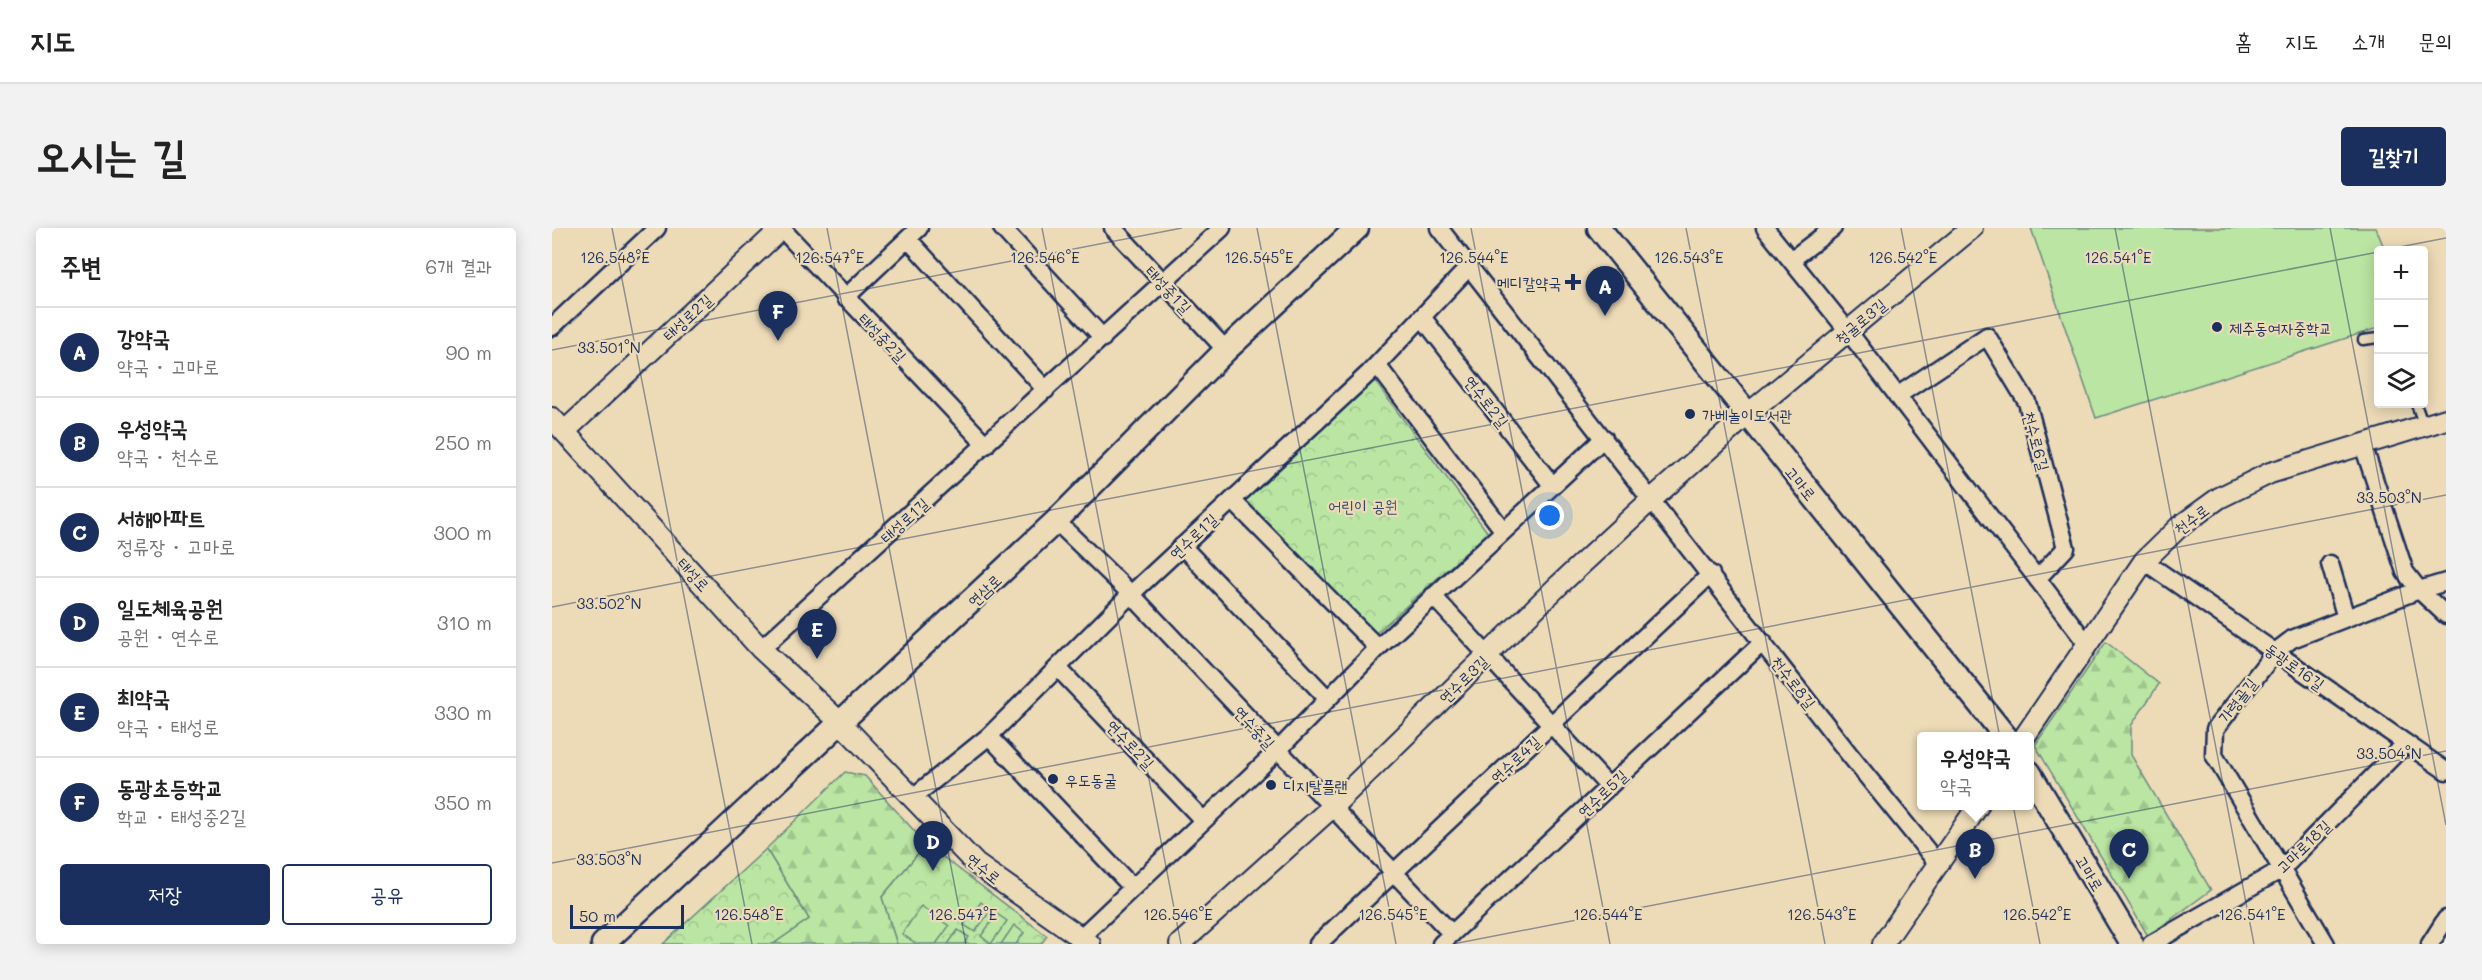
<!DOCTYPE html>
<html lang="ko">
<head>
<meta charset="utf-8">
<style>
	body { margin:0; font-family:Mali,"Poor Story",sans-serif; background:#f2f2f2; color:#222 }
	.controls { position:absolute; right:18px; top:18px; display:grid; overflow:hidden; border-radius:6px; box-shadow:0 3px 15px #0003 }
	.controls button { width:54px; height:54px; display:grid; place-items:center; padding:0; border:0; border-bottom:2px solid #e0e0e0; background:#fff; color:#222; font:30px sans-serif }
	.scale { position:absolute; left:18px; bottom:15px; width:114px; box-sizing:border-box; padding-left:6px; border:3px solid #1b2f5e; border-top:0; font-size:16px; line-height:21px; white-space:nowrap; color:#1b2f5e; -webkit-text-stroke:4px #eddbb8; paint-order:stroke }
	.you { position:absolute; left:998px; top:288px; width:21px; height:21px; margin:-15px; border:4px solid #fff; border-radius:50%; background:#1a73e8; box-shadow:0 0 0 9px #1a73e833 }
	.badge { display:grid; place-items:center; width:39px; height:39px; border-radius:50%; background:#1b2f5e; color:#fff; font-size:20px; font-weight:700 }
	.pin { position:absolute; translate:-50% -50px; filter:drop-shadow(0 2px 3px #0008) }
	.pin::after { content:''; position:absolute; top:32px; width:21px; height:18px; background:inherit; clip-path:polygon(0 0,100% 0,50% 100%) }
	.popup { position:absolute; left:1365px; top:504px; width:117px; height:78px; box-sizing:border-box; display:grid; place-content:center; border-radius:6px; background:#fff; filter:drop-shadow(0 2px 4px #0005); font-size:20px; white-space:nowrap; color:#767676 }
	.popup b { font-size:22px; color:#222 }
	.popup::after { content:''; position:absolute; left:50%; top:100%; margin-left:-12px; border:12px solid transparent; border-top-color:#fff }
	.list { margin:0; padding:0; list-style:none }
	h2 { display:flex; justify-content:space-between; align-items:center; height:78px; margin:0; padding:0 24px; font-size:26px }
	h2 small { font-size:20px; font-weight:400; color:#767676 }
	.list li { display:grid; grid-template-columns:39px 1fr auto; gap:18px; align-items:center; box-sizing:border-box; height:90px; padding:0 24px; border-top:2px solid #e0e0e0 }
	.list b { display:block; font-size:22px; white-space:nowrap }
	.list p { margin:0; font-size:20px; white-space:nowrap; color:#767676 }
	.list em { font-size:20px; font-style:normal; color:#767676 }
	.actions { display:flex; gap:12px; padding:18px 24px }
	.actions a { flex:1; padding:14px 0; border:2px solid #1b2f5e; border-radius:6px; text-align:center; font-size:21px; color:#1b2f5e }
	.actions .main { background:#1b2f5e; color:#fff }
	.icon { flex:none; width:33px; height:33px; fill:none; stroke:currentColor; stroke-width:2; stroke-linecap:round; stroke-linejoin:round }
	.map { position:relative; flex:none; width:1894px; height:716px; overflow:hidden; border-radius:6px }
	header { display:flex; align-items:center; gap:36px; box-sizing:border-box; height:84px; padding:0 30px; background:#fff; border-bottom:2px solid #e0e0e0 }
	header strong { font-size:28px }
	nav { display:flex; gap:33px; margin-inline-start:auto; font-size:21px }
	.intro { display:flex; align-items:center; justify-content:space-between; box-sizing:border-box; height:144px; padding:0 36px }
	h1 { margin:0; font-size:42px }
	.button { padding:15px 27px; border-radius:6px; background:#1b2f5e; color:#fff; font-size:21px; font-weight:700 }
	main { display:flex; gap:36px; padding:0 36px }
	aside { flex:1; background:#fff; border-radius:6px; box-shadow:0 3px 15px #0003 }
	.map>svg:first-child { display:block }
	.forest { fill:url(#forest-firs); stroke:#6b8a80; stroke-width:1.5 }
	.park { fill:url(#park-crowns); stroke:#6b8a80; stroke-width:1.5 }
	.pitch { fill:#bbe5a2; stroke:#6b8a80; stroke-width:1.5 }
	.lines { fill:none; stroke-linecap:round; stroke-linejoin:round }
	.service-casing { stroke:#1b2f5e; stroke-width:13 }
	.minor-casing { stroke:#1b2f5e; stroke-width:21 }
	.tertiary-casing { stroke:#1b2f5e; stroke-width:24 }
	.secondary-casing { stroke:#1b2f5e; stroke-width:27 }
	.service { stroke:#eddbb8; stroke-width:8 }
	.minor { stroke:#eddbb8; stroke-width:16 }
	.tertiary { stroke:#eddbb8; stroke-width:20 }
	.secondary { stroke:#eddbb8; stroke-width:22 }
	.ticks { fill:none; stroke:#1b2f5e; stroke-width:1.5; stroke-opacity:0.45 }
	.poi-dot { fill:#1b2f5e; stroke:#eddbb8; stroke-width:2 }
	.labels { text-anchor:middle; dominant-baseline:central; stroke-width:4.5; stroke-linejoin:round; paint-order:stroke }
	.poi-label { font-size:16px; fill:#1b2f5e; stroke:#eddbb8; text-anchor:start }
	.street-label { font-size:16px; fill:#1b2f5e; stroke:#eddbb8 }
	.park-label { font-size:16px; fill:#334a68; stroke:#eddbb8 }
	.ticks-label { font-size:15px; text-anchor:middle; fill:#1b2f5e; stroke:#eddbb8; stroke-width:4.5; stroke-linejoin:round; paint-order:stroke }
</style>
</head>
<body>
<header>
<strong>지도</strong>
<nav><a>홈</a><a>지도</a><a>소개</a><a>문의</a></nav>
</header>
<div class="intro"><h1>오시는 길</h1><a class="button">길찾기</a></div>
<main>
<aside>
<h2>주변<small>6개 결과</small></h2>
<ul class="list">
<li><span class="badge">A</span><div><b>강약국</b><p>약국 · 고마로</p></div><em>90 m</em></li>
<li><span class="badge">B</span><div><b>우성약국</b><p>약국 · 천수로</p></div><em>250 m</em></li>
<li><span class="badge">C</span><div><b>서해아파트</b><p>정류장 · 고마로</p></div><em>300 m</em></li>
<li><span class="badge">D</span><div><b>일도체육공원</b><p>공원 · 연수로</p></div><em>310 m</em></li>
<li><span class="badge">E</span><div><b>최약국</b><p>약국 · 태성로</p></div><em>330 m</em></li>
<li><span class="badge">F</span><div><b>동광초등학교</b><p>학교 · 태성중2길</p></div><em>350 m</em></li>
</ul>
<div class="actions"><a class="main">저장</a><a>공유</a></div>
</aside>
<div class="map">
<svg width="1894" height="716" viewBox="0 0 1894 716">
	<defs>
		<pattern id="forest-firs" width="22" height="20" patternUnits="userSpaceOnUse" patternTransform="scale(1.5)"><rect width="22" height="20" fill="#bbe5a2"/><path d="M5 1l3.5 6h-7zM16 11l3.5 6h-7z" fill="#a0c58e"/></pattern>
		<pattern id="park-crowns" width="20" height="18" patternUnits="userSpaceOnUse" patternTransform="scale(1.5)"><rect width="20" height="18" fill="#bbe5a2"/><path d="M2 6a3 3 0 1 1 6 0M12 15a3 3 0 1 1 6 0" fill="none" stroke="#a0c58e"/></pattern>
	</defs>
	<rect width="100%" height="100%" fill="#eddbb8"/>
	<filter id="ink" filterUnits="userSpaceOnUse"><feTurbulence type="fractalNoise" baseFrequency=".0167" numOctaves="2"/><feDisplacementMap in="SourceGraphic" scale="12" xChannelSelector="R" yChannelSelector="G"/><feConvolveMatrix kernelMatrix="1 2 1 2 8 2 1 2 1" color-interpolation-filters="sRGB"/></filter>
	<g filter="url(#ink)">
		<path class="forest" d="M 1554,414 L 1607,456 L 1579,498 L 1579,527 L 1659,662 L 1596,708 L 1483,517 Z
			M 293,544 L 313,548 L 374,616 L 330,669 L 345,716 L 221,716 L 257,691 L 214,621 Z"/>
		<path class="park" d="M 821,151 L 936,305 L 823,406 L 691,273 Z
			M 374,616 L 495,708 L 489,716 L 345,716 L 330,669 Z
			M 214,621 L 257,691 L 221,716 L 111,716 Z"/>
		<path class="pitch" d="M 1479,0 L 1824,0 L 1833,22 L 1826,22 L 1826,100 L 1544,190 Z
			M 429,674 L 439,682 L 423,704 L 412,697 Z
			M 369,678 L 397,698 L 384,716 L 365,716 L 350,706 Z
			M 445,686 L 455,693 L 439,716 L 429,708 Z
			M 462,697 L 472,705 L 464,716 L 449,716 Z
			M 406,702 L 417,709 L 412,716 L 396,716 Z"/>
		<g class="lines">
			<defs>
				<path id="service" d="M 1811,112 L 1826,110
					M 1864,176 L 1872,198"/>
				<path id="minor" d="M 229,0 L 434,217
					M 450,0 L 551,110
					M 561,0 L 674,122
					M 887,0 L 1297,526 L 1386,636
					M 1213,0 L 1296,103 L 1535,416
					M 356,11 L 494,162
					M 1239,32 L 1281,0
					M 293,70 L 367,0
					M 870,89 L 1000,257
					M 0,99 L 105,0
					M 825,137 L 951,302
					M 1345,168 L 1435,108 L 1475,174 L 1514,320 L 1485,351
					M 1811,217 L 1853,344 L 1867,362 L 1894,387
					M 680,272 L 826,420 L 1052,210
					M 504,293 L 579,366 L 900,706
					M 630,318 L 776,471
					M 1592,333 L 1894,543
					M 1778,336 L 1794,390
					M 881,368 L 1057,559
					M 209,421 L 670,0
					M 506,440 L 651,592
					M 437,508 L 580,659
					M 360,570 L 437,508 L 579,366 L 817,145 L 916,40
					M 529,709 L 725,523 L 826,420
					M 766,716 L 1159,346
					M 889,716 L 1211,414
					M 1599,716 L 1730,641 L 1854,515
					M 1774,716 L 1662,527 L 1663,501 L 1723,424 L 1740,411 L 1867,362 L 1894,354
					M 1878,716 L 1894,691"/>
				<path id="tertiary" d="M 0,190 L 209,421 L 290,496 L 424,636 L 538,716
					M 13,203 L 230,0
					M 1473,508 L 1592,333 L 1627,299 L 1667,270 L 1718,245 L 1894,191
					M 628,716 L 779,580 L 1007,357 L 1100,271 L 1195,187 L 1420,0
					M 1331,716 L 1426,578"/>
				<path id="secondary" d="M 1047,0 L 1453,508
					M 1477,544 L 1580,716
					M 51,716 L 504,293 L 674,122 L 805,0"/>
			</defs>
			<use href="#service" class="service-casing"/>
			<use href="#minor" class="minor-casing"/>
			<use href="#tertiary" class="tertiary-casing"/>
			<use href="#secondary" class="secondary-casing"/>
			<use href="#service" class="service"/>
			<use href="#minor" class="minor"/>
			<use href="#tertiary" class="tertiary"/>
			<use href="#secondary" class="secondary"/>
		</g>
	</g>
	<path class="ticks" d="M 60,0 L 200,716M 275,0 L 414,716M 490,0 L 629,716M 705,0 L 844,716M 919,0 L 1058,716M 1134,0 L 1273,716M 1349,0 L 1488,716M 1563,0 L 1702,716M 1778,0 L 1894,597M 1832,22 L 1894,10M 0,122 L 630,0M 0,379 L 1826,24M 0,635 L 1894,267M 901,716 L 1894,523"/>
	<g class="poi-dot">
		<path d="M1018 45h6v6h6v6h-6v6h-6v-6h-6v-6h6z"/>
		<circle cx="1665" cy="99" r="6"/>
		<circle cx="1138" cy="186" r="6"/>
		<circle cx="501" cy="551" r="6"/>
		<circle cx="719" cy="557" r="6"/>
	</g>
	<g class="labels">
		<g class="poi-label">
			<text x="1009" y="54" text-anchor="end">메디칼약국</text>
			<text x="1677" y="99">제주동여자중학교</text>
			<text x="1150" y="186">가베놀이도서관</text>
			<text x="513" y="551">우도동굴</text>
			<text x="731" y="557">디지탈플랜</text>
		</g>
		<g class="street-label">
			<text transform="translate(617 61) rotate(47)">태성중1길</text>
			<text transform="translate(135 89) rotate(-43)">태성로2길</text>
			<text transform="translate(1308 93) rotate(-40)">청귤로3길</text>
			<text transform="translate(331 109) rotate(46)">태성중2길</text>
			<text transform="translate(935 173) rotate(52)">연수로2길</text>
			<text transform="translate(1485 213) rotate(75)">천수로6길</text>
			<text transform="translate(1249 255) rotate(51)">고마로</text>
			<text transform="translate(1639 291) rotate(-37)">천수로</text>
			<text transform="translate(352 292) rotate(-42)">태성로1길</text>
			<text transform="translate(641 308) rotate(-43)">연수로1길</text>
			<text transform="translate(142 346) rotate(48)">태성로</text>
			<text transform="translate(432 362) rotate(-43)">연삼로</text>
			<text transform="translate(1743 438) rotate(35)">동광로16길</text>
			<text transform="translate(911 451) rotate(-44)">연수로3길</text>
			<text transform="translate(1242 454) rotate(52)">천수로8길</text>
			<text transform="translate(1685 472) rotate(-52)">가령골길</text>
			<text transform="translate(703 499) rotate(47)">연수중길</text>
			<text transform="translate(579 516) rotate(46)">연수로2길</text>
			<text transform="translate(963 531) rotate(-43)">연수로4길</text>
			<text transform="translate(1050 565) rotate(-43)">연수로5길</text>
			<text transform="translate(1751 618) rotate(-44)">고마로18길</text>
			<text transform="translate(432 640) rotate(39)">연수로</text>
			<text transform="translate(1538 645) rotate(59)">고마로</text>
		</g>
		<g class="park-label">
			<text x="811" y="277">어린이 공원</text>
		</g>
	</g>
	<g class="ticks-label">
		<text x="63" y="35">126.548°E</text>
		<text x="278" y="35">126.547°E</text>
		<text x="493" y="35">126.546°E</text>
		<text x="707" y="35">126.545°E</text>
		<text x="922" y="35">126.544°E</text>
		<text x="1137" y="35">126.543°E</text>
		<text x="1351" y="35">126.542°E</text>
		<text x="1566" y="35">126.541°E</text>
		<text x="57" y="125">33.501°N</text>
		<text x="1837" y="275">33.503°N</text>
		<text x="57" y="381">33.502°N</text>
		<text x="1837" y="531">33.504°N</text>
		<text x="57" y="637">33.503°N</text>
		<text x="197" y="692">126.548°E</text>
		<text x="411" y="692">126.547°E</text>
		<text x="626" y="692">126.546°E</text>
		<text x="841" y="692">126.545°E</text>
		<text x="1056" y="692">126.544°E</text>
		<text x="1270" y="692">126.543°E</text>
		<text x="1485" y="692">126.542°E</text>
		<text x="1700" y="692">126.541°E</text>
	</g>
</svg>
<div class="controls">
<button>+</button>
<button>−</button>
<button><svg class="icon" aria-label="layers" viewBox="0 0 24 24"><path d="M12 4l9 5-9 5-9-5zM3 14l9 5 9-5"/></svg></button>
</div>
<div class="scale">50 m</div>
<div class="you"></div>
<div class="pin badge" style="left:1053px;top:88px">A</div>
<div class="pin badge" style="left:1423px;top:651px">B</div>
<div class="popup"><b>우성약국</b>약국</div>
<div class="pin badge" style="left:1577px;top:651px">C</div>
<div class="pin badge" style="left:381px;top:643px">D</div>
<div class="pin badge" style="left:265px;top:431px">E</div>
<div class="pin badge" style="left:226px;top:113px">F</div>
</div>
</main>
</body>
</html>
